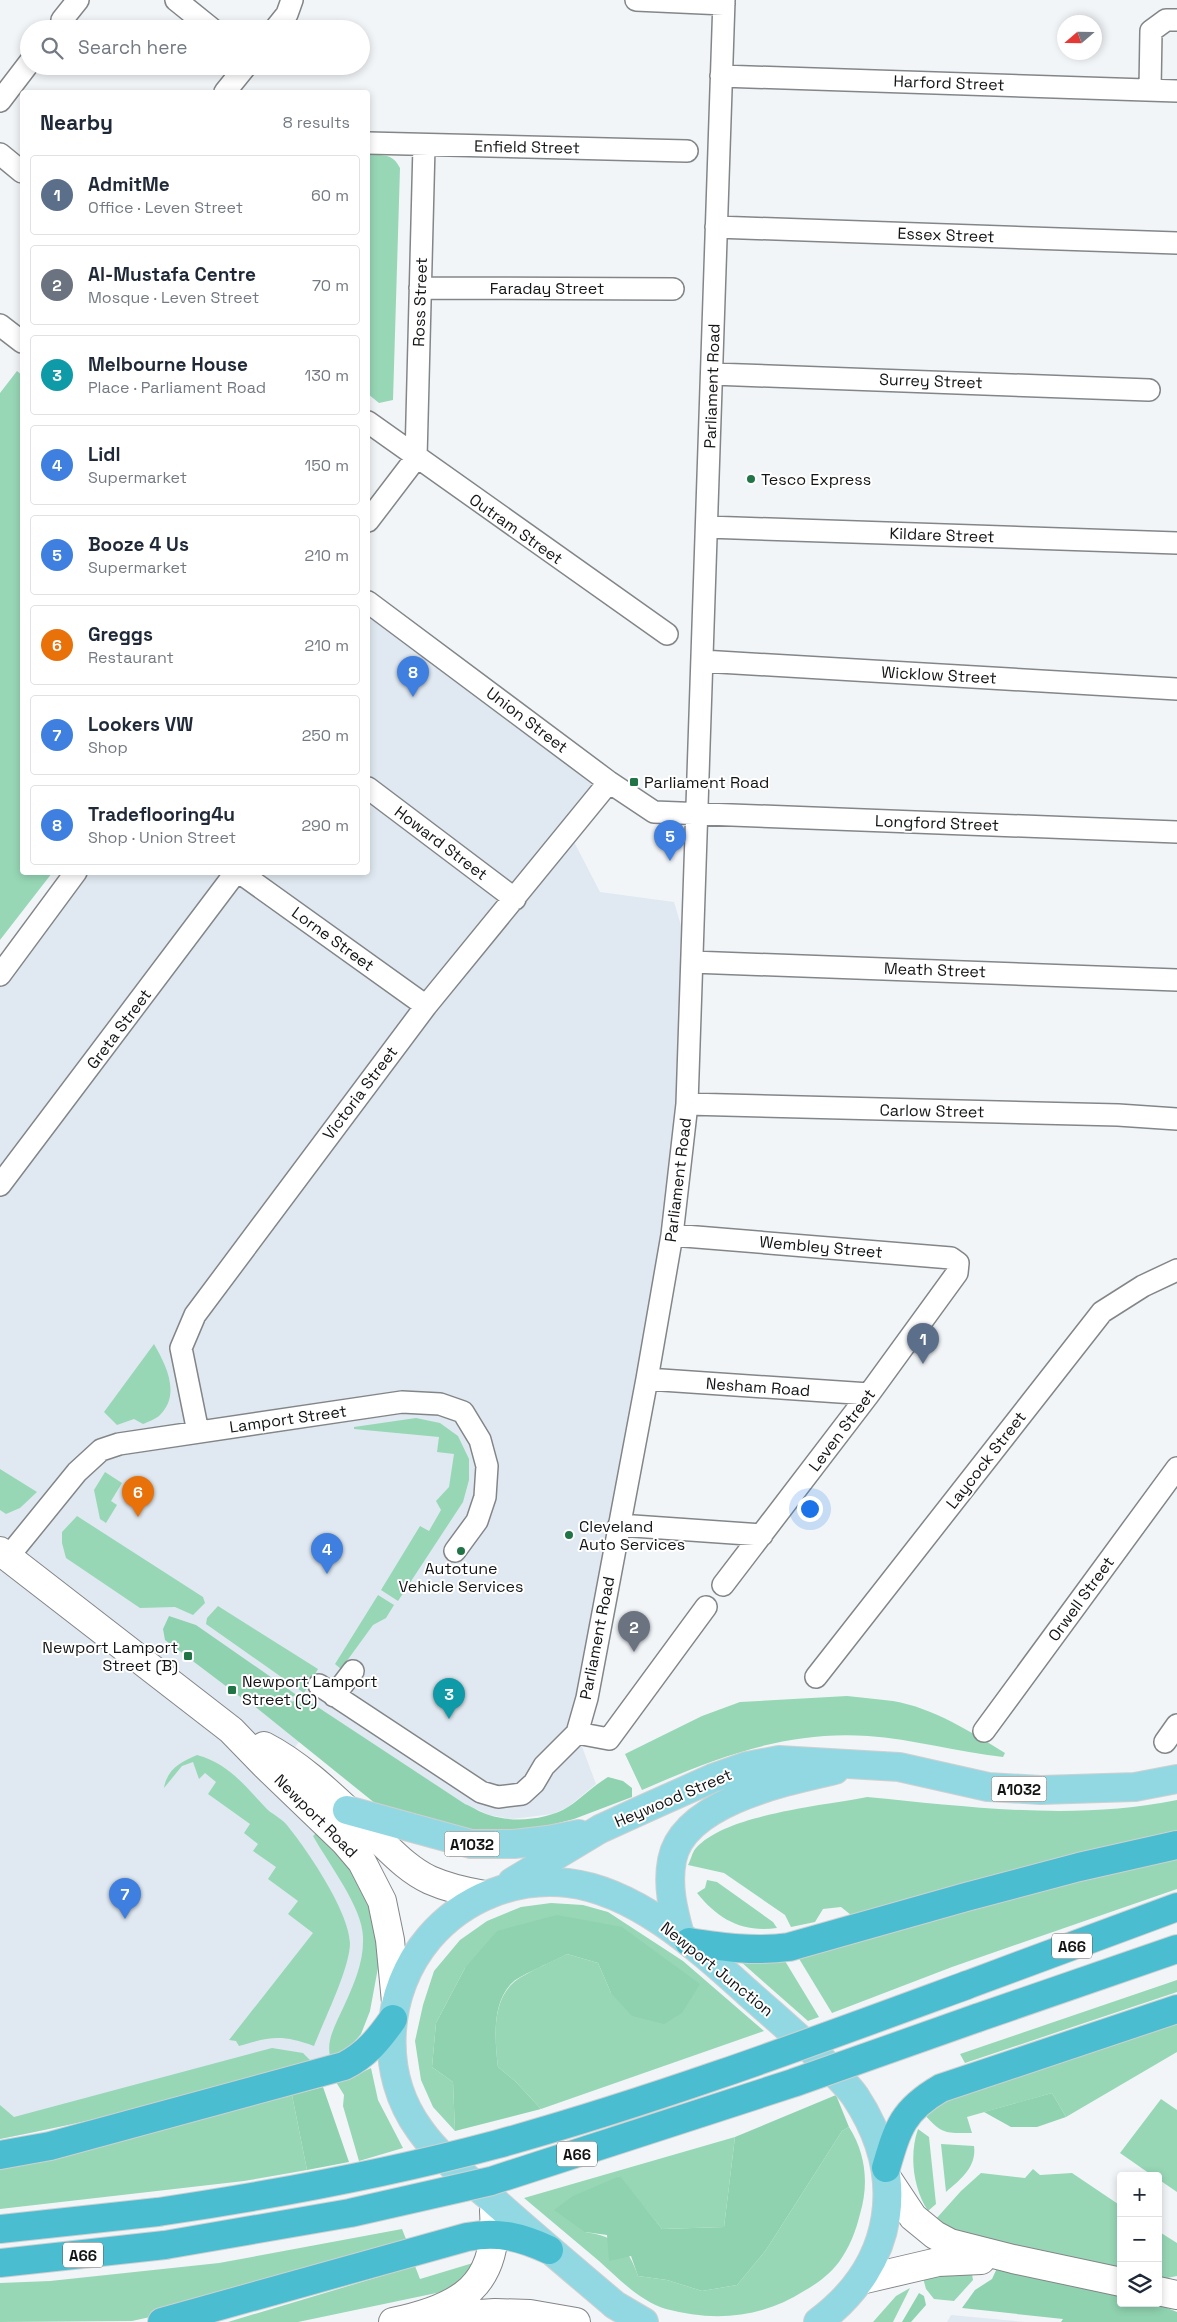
<!DOCTYPE html>
<html lang="en">
<head>
<meta charset="utf-8">
<style>
	body { margin:0; font-family:"Space Grotesk",sans-serif; background:#f6f6f7; color:#1f2937 }
	.controls { position:absolute; right:15px; bottom:15px; display:grid; overflow:hidden; border-radius:5px; box-shadow:0 2px 8px #0003 }
	.controls button { width:45px; height:45px; display:grid; place-items:center; padding:0; border:0; border-bottom:1px solid #e0e1e3; background:#fff; color:#1f2937; font:25px sans-serif }
	.compass { position:absolute; left:1057px; top:15px; width:45px; height:45px; border-radius:50%; background:#fff; box-shadow:0 2px 8px #0003; rotate:250deg }
	.you { position:absolute; left:809px; top:1508px; width:18px; height:18px; margin:-12px; border:4px solid #fff; border-radius:50%; background:#1a73e8; box-shadow:0 0 0 8px #1a73e833 }
	.badge { display:grid; place-items:center; width:32px; height:32px; border-radius:50%; background:#7c3aed; color:#fff; font-size:16px; font-weight:700 }
	.pin { position:absolute; translate:-50% -41px; filter:drop-shadow(0 1px 2px #0008) }
	.pin::after { content:''; position:absolute; top:26px; width:18px; height:15px; background:inherit; clip-path:polygon(0 0,100% 0,50% 100%) }
	.list { margin:0; padding:0; list-style:none }
	h2 { display:flex; justify-content:space-between; align-items:center; height:65px; margin:0; padding:0 20px; font-size:21px }
	h2 small { font-size:16px; font-weight:400; color:#747a83 }
	.list li { display:grid; grid-template-columns:32px 1fr auto; gap:15px; align-items:center; box-sizing:border-box; height:80px; margin:0 10px 10px; padding:0 10px; border:1px solid #e0e1e3; border-radius:5px }
	.list b { display:block; font-size:19px; white-space:nowrap }
	.list p { margin:0; font-size:16px; white-space:nowrap; color:#747a83 }
	.list em { font-size:16px; font-style:normal; color:#747a83 }
	.icon { flex:none; width:28px; height:28px; fill:none; stroke:currentColor; stroke-width:2; stroke-linecap:round; stroke-linejoin:round }
	.map { position:relative; flex:none; width:1177px; height:2322px; overflow:hidden }
	.search { position:absolute; background:#fff; box-shadow:0 2px 8px #0003; left:20px; top:20px; width:350px; height:55px; display:flex; align-items:center; gap:12px; box-sizing:border-box; padding:0 18px; border-radius:28px; color:#747a83; font-size:19px }
	.panel { position:absolute; background:#fff; box-shadow:0 2px 8px #0003; left:20px; top:90px; width:350px; height:785px; border-radius:5px }
	.map>svg:first-child { display:block }
	.built { fill:#e0e9f1 }
	.green { fill:#97d7b6 }
	.forest { fill:#8fd2af }
	.lines { fill:none; stroke-linecap:round; stroke-linejoin:round }
	.street-casing { stroke:#838688; stroke-width:24 }
	.secondary-casing { stroke:#838688; stroke-width:30 }
	.primary-casing { stroke:#d0d0d0; stroke-width:30 }
	.highway-casing { stroke:#d0d0d0; stroke-width:30 }
	.street { stroke:#fff; stroke-width:21 }
	.secondary { stroke:#fff; stroke-width:28 }
	.primary { stroke:#92d8e3; stroke-width:28 }
	.highway { stroke:#4abed0; stroke-width:28 }
	.highway-bridge-casing { stroke:#d0d0d0; stroke-width:30; stroke-linecap:butt }
	.highway-bridge { stroke:#4abed0; stroke-width:28 }
	.poi-dot { fill:#207446; stroke:#fff; stroke-width:2 }
	.labels { text-anchor:middle; dominant-baseline:central; stroke-width:4; stroke-linejoin:round; paint-order:stroke }
	.shield { fill:#fff; stroke:#5a5a5b; stroke-width:1 }
	.shield-label { font-size:15px; font-weight:bold; fill:#131415 }
	.street-label { font-size:16px; fill:#131415; stroke:#fff }
	.poi-label { font-size:16px; fill:#131415; stroke:#fff; text-anchor:start }
</style>
</head>
<body>
<div class="map">
<svg width="1177" height="2322" viewBox="0 0 1177 2322">
	<rect width="100%" height="100%" fill="#f2f5f8"/>
	<path class="built" d="M 368,602 L 609,782 L 569,832 L 600,892 L 674,902 L 692,962 L 687,1104 L 577,1733 L 596,1784 L 568,1807 L 553,1814 L 512,1819 L 489,1815 L 465,1804 L 323,1711 L 281,1765 L 365,1888 L 370,2011 L 361,2034 L 346,2051 L 273,2074 L 72,2124 L 0,2139 L 0,969 L 73,873 L 368,872 Z
		M 951,2315 L 1025,2322 L 947,2322 Z"/>
	<path class="green" d="M 368,155 C 382,155 393,153 400,168 L 393,400 L 379,403 L 368,394 Z
		M 17,371 L 22,375 L 22,872 L 52,873 L 0,940 L 0,393 Z
		M 154,1344 C 166,1365 181,1394 160,1415 C 156,1419 148,1422 143,1424 L 134,1419 L 117,1425 L 104,1412 Z
		M 416,1418 L 440,1423 L 458,1436 L 469,1459 L 469,1480 L 463,1502 L 398,1601 L 381,1590 L 420,1526 L 429,1531 L 441,1510 L 436,1501 L 449,1487 L 454,1454 L 437,1452 L 439,1437 L 354,1429 L 354,1427 Z
		M 0,1469 L 37,1492 L 20,1508 L 6,1514 L 0,1510 Z
		M 105,1472 L 122,1483 L 111,1501 L 117,1505 L 106,1523 L 100,1519 L 94,1490 Z
		M 77,1516 L 203,1597 L 205,1603 L 193,1615 L 175,1607 L 140,1608 L 66,1558 L 62,1543 L 62,1532 Z
		M 378,1595 L 394,1605 L 386,1618 L 373,1625 L 341,1669 L 335,1664 Z
		M 218,1606 L 318,1669 L 304,1693 L 206,1624 L 207,1618 Z
		M 847,1696 C 863,1698 878,1699 893,1701 C 934,1708 971,1732 1005,1753 L 1003,1757 C 958,1752 912,1739 868,1736 C 787,1730 715,1758 642,1790 L 625,1754 L 702,1716 L 740,1702 Z
		M 197,1755 C 229,1764 244,1785 265,1807 C 271,1814 280,1817 286,1824 C 306,1848 349,1911 350,1943 C 350,1968 324,2020 314,2046 C 283,2035 271,2036 239,2046 L 236,2041 L 229,2040 L 313,1933 L 288,1914 L 298,1901 L 268,1879 L 276,1867 L 253,1851 L 258,1844 L 244,1833 L 250,1824 L 208,1794 L 216,1782 L 205,1773 L 199,1779 L 193,1762 L 182,1766 L 164,1788 C 167,1769 181,1762 197,1755 Z
		M 867,1797 C 971,1807 1074,1821 1177,1800 L 1177,1836 C 1067,1854 958,1883 851,1915 L 841,1907 L 823,1909 L 815,1922 L 791,1927 L 785,1915 L 724,1873 L 688,1865 C 691,1860 692,1852 696,1848 C 727,1814 822,1806 867,1797 Z
		M 316,1833 L 354,1872 L 365,1888 L 380,1957 L 370,2011 L 361,2034 L 346,2051 L 330,2056 C 326,2039 337,2022 344,2006 C 354,1984 364,1962 363,1937 C 363,1908 328,1863 313,1836 Z
		M 1177,1857 L 1177,1889 L 952,1967 L 832,2013 L 798,1957 L 993,1900 Z
		M 707,1880 L 717,1882 L 773,1922 L 777,1928 C 742,1933 718,1919 697,1893 L 705,1888 Z
		M 551,1903 L 583,1905 L 608,1912 L 683,1961 L 764,2031 L 541,2109 L 515,2081 L 498,2067 C 495,2041 491,2003 513,1983 C 521,1975 555,1960 567,1954 L 598,1963 L 611,1993 L 622,1927 L 465,1968 L 436,2023 L 432,2067 L 453,2082 L 455,2131 L 433,2107 L 421,2080 L 415,2041 L 423,2005 L 434,1971 L 460,1940 L 487,1921 L 521,1907 Z
		M 740,1961 L 758,1964 L 785,1961 L 819,2017 L 808,2021 Z
		M 1177,1980 L 1177,1992 L 965,2063 L 960,2054 Z
		M 1177,2019 L 1177,2052 L 1066,2117 L 1052,2093 L 967,2117 L 972,2133 C 947,2133 942,2135 925,2115 L 945,2095 Z
		M 272,2048 L 303,2053 L 312,2062 C 211,2094 105,2118 0,2139 L 0,2105 L 14,2117 Z
		M 371,2068 L 378,2100 L 403,2148 L 359,2161 L 343,2106 L 344,2095 L 336,2082 L 352,2077 Z
		M 292,2095 L 307,2170 L 244,2181 L 0,2209 L 0,2165 Z
		M 1161,2099 L 1177,2110 L 1177,2192 L 1158,2179 L 1158,2176 L 1153,2176 L 1120,2153 Z
		M 849,2127 C 866,2154 869,2184 860,2214 C 856,2231 849,2248 839,2262 C 830,2274 817,2284 804,2291 C 762,2318 714,2322 666,2309 C 640,2301 619,2279 599,2261 C 574,2240 549,2219 524,2198 L 735,2137 L 724,2227 L 662,2229 L 619,2176 L 585,2232 C 616,2237 628,2246 638,2276 L 667,2280 L 702,2291 L 737,2285 L 766,2250 L 842,2131 Z
		M 918,2129 L 929,2137 L 936,2204 L 928,2211 C 913,2188 909,2155 918,2129 Z
		M 941,2144 L 974,2146 C 977,2167 960,2180 946,2192 Z
		M 1033,2169 L 1040,2175 L 1072,2173 L 1121,2206 L 1121,2271 L 970,2239 L 935,2220 L 961,2191 L 981,2173 L 1025,2178 Z
		M 402,2229 L 406,2239 L 182,2310 L 132,2321 L 0,2322 L 0,2283 L 50,2281 L 219,2263 Z
		M 1158,2231 L 1177,2243 L 1177,2276 L 1158,2280 Z
		M 473,2263 L 460,2281 L 446,2291 L 298,2322 L 228,2322 L 415,2266 L 420,2279 Z
		M 954,2272 L 972,2274 L 973,2280 L 954,2301 L 934,2299 L 926,2289 L 923,2278 Z
		M 910,2288 L 893,2322 L 873,2322 L 896,2296 Z"/>
	<path class="forest" d="M 169,1616 L 196,1625 L 298,1696 L 243,1699 L 165,1640 L 163,1629 Z
		M 307,1700 L 465,1804 C 473,1807 481,1813 489,1815 C 513,1823 547,1820 568,1807 C 582,1798 593,1786 608,1777 L 623,1781 L 632,1788 L 632,1797 L 574,1819 L 547,1826 L 509,1832 L 478,1832 L 376,1804 L 253,1705 Z
		M 557,1915 L 622,1927 L 700,1984 L 682,2013 L 664,2024 L 632,2016 L 611,1993 L 598,1963 L 567,1954 C 556,1960 521,1975 513,1982 C 491,2002 495,2041 498,2067 L 515,2081 L 541,2109 L 455,2131 L 453,2082 L 432,2067 L 436,2023 L 465,1968 L 497,1931 Z
		M 323,2087 L 349,2162 L 307,2170 L 292,2095 Z
		M 1052,2093 L 1066,2117 L 1037,2127 L 1011,2127 L 984,2112 Z
		M 836,2095 L 849,2127 L 842,2131 L 766,2250 L 737,2285 L 702,2291 L 667,2280 L 638,2276 L 631,2256 L 609,2261 L 607,2235 L 585,2232 L 554,2210 L 573,2196 L 620,2176 L 662,2229 L 724,2227 L 735,2137 Z
		M 998,2266 L 1121,2291 L 1121,2303 L 1155,2303 L 1177,2312 L 1177,2322 L 1061,2322 L 1063,2319 L 962,2308 L 975,2290 L 992,2279 Z
		M 919,2293 L 924,2296 L 926,2305 L 911,2322 L 902,2322 Z"/>
	<g class="lines">
		<defs>
			<path id="street" d="M 176,0 L 212,29
				M 636,0 L 724,4
				M 62,20 L 78,0
				M 275,29 L 287,14 L 292,0
				M 721,76 L 1177,91
				M 1150,90 L 1151,31 L 1166,20 L 1177,20
				M 225,92 L 246,66
				M 0,101 L 29,63
				M 368,143 L 687,151
				M 0,154 L 22,172
				M 716,227 L 1177,243
				M 420,288 L 673,289
				M 0,325 L 22,342
				M 713,374 L 1149,390
				M 368,422 L 667,634
				M 368,521 L 416,458 L 424,146
				M 707,527 L 1177,543
				M 368,602 L 609,782 L 654,812 L 1177,832
				M 702,661 L 1177,689
				M 368,788 L 515,899
				M 239,872 L 426,1006
				M 692,962 L 1177,980
				M 0,975 L 76,872
				M 687,1104 L 1118,1115 L 1177,1119
				M 0,1185 L 236,872
				M 672,1235 L 951,1258 L 958,1263 L 957,1273 L 869,1394 L 723,1585
				M 647,1379 L 869,1394
				M 198,1432 L 181,1348 L 195,1315 L 426,1006 L 609,782
				M 619,1525 L 762,1535
				M 8,1557 L 77,1472 L 101,1450 L 119,1444 L 402,1402 L 440,1404 L 463,1412 L 480,1440 L 487,1466 L 485,1497 L 477,1521 L 455,1551
				M 816,1677 L 1102,1312 L 1143,1286 L 1177,1270
				M 319,1685 L 481,1792 L 498,1797 L 522,1794 L 534,1783 L 544,1766 L 577,1733 L 587,1698 L 647,1379 L 672,1235 L 687,1104 L 724,0
				M 334,1696 L 353,1671
				M 984,1731 L 1177,1468
				M 577,1733 L 609,1739 L 706,1607
				M 1165,1742 L 1177,1725"/>
			<path id="secondary" d="M 0,1551 L 231,1730 L 266,1766 L 345,1842 L 362,1862 L 382,1901 L 390,1940 L 396,2002
				M 264,1746 C 305,1767 340,1804 374,1835 C 391,1851 408,1870 430,1880 C 448,1888 466,1892 485,1895
				M 887,2178 L 913,2217 L 935,2235 L 950,2243 L 1013,2259 L 1121,2282
				M 861,2280 L 938,2262 L 981,2260
				M 1158,2291 L 1177,2295
				M 432,2317 L 495,2313 L 530,2314 L 576,2322
				M 393,2322 C 460,2308 499,2286 494,2211"/>
			<path id="primary" d="M 347,1810 L 471,1844 L 514,1844 L 548,1840 L 579,1834
				M 512,1882 L 600,1829 L 646,1808 L 713,1778 L 747,1766 L 779,1760 L 899,1767 L 988,1787 L 1041,1790 L 1135,1787 L 1177,1779
				M 680,1935 C 673,1909 667,1886 672,1860 C 683,1802 787,1781 835,1770
				M 644,2322 L 615,2305 C 574,2270 532,2235 492,2199 C 467,2178 439,2157 420,2130 C 378,2073 384,1991 429,1938 C 463,1898 516,1877 568,1883 C 636,1891 698,1948 747,1992 C 775,2017 804,2041 830,2068 C 838,2077 848,2086 855,2096 C 908,2176 896,2264 818,2322"/>
			<path id="highway" d="M 689,1942 C 722,1947 755,1952 789,1947 L 966,1897 L 1079,1867 L 1177,1845
				M 967,1985 L 1177,1907
				M 977,2018 L 1177,1949
				M 0,2155 L 50,2146 L 344,2066 C 366,2055 379,2039 393,2019
				M 886,2168 C 898,2127 903,2110 941,2088 L 1177,2009
				M 0,2229 L 158,2212
				M 0,2263 L 165,2245
				M 162,2322 L 467,2237 C 498,2231 521,2237 549,2250"/>
		</defs>
		<use href="#street" class="street-casing"/>
		<use href="#secondary" class="secondary-casing"/>
		<use href="#primary" class="primary-casing"/>
		<use href="#highway" class="highway-casing"/>
		<use href="#street" class="street"/>
		<use href="#secondary" class="secondary"/>
		<use href="#primary" class="primary"/>
		<use href="#highway" class="highway"/>
		<defs>
			<path id="highway-bridge" d="M 158,2212 C 272,2195 386,2174 498,2144 C 657,2100 812,2042 967,1985
				M 165,2245 L 350,2213 L 491,2181 L 793,2083 L 977,2018"/>
		</defs>
		<use href="#highway-bridge" class="highway-bridge-casing"/>
		<use href="#highway-bridge" class="highway-bridge"/>
	</g>
	<g class="poi-dot">
		<circle cx="751" cy="479" r="5"/>
		<rect x="629" y="777" width="10" height="10" rx="2.5"/>
		<circle cx="569" cy="1535" r="5"/>
		<circle cx="461" cy="1551" r="5"/>
		<rect x="183" y="1651" width="10" height="10" rx="2.5"/>
		<rect x="227" y="1685" width="10" height="10" rx="2.5"/>
	</g>
	<g class="labels">
		<g class="shield">
			<rect x="991.5" y="1776.5" width="55" height="25" rx="4"/>
			<rect x="444.5" y="1831.5" width="55" height="25" rx="4"/>
			<rect x="1052" y="1933.5" width="40" height="25" rx="4"/>
			<rect x="557" y="2141.5" width="40" height="25" rx="4"/>
			<rect x="63" y="2242.5" width="40" height="25" rx="4"/>
		</g>
		<g class="shield-label">
			<text x="1019" y="1789">A1032</text>
			<text x="472" y="1844">A1032</text>
			<text x="1072" y="1946">A66</text>
			<text x="577" y="2154">A66</text>
			<text x="83" y="2255">A66</text>
		</g>
		<g class="street-label">
			<text transform="translate(949 83) rotate(2)">Harford Street</text>
			<text transform="translate(527 147) rotate(1)">Enfield Street</text>
			<text transform="translate(946 235) rotate(2)">Essex Street</text>
			<text x="547" y="288">Faraday Street</text>
			<text transform="translate(420 302) rotate(-88)">Ross Street</text>
			<text transform="translate(931 381) rotate(2)">Surrey Street</text>
			<text transform="translate(712 386) rotate(-88)">Parliament Road</text>
			<text transform="translate(516 529) rotate(35)">Outram Street</text>
			<text transform="translate(942 535) rotate(2)">Kildare Street</text>
			<text transform="translate(939 675) rotate(3)">Wicklow Street</text>
			<text transform="translate(527 720) rotate(37)">Union Street</text>
			<text transform="translate(937 823) rotate(2)">Longford Street</text>
			<text transform="translate(441 843) rotate(37)">Howard Street</text>
			<text transform="translate(333 939) rotate(36)">Lorne Street</text>
			<text transform="translate(935 970) rotate(2)">Meath Street</text>
			<text transform="translate(119 1029) rotate(-53)">Greta Street</text>
			<text transform="translate(360 1093) rotate(-53)">Victoria Street</text>
			<text transform="translate(932 1111) rotate(1)">Carlow Street</text>
			<text transform="translate(678 1180) rotate(-83)">Parliament Road</text>
			<text transform="translate(821 1247) rotate(5)">Wembley Street</text>
			<text transform="translate(758 1387) rotate(4)">Nesham Road</text>
			<text transform="translate(288 1419) rotate(-8)">Lamport Street</text>
			<text transform="translate(842 1430) rotate(-53)">Leven Street</text>
			<text transform="translate(986 1460) rotate(-52)">Laycock Street</text>
			<text transform="translate(1081 1599) rotate(-54)">Orwell Street</text>
			<text transform="translate(597 1638) rotate(-79)">Parliament Road</text>
			<text transform="translate(673 1798) rotate(-23)">Heywood Street</text>
			<text transform="translate(316 1816) rotate(45)">Newport Road</text>
			<text transform="translate(717 1969) rotate(39)">Newport Junction</text>
		</g>
		<g class="poi-label">
			<text x="761" y="479">Tesco Express</text>
			<text x="644" y="782">Parliament Road</text>
			<text x="579" y="1526">Cleveland<tspan x="579" dy="18">Auto Services</tspan></text>
			<text x="461" y="1568" text-anchor="middle">Autotune<tspan x="461" dy="18">Vehicle Services</tspan></text>
			<text x="178" y="1647" text-anchor="end">Newport Lamport<tspan x="178" dy="18">Street (B)</tspan></text>
			<text x="242" y="1681">Newport Lamport<tspan x="242" dy="18">Street (C)</tspan></text>
		</g>
	</g>
</svg>
<div class="controls">
<button>+</button>
<button>−</button>
<button><svg class="icon" aria-label="layers" viewBox="0 0 24 24"><path d="M12 4l9 5-9 5-9-5zM3 14l9 5 9-5"/></svg></button>
</div>
<svg class="compass" viewBox="-18 -18 36 36"><path d="M0-13l5 13h-10z" fill="#e53935"/><path d="M0 13l5-13h-10z" fill="#747a83"/></svg>
<div class="you"></div>
<div class="pin badge" style="left:923px;top:1364px;background:#5c6f8a">1</div>
<div class="pin badge" style="left:634px;top:1652px;background:#6b7280">2</div>
<div class="pin badge" style="left:449px;top:1719px;background:#0f9aa8">3</div>
<div class="pin badge" style="left:327px;top:1574px;background:#3f7fe0">4</div>
<div class="pin badge" style="left:670px;top:861px;background:#3f7fe0">5</div>
<div class="pin badge" style="left:138px;top:1517px;background:#e8710a">6</div>
<div class="pin badge" style="left:125px;top:1919px;background:#3f7fe0">7</div>
<div class="pin badge" style="left:413px;top:697px;background:#3f7fe0">8</div>
<div class="search"><svg class="icon" aria-label="search" viewBox="0 0 24 24"><circle cx="10" cy="10" r="6"/><path d="M15 15l6 6"/></svg>Search here</div>
<section class="panel">
<h2>Nearby<small>8 results</small></h2>
<ul class="list">
<li><span class="badge" style="background:#5c6f8a">1</span><div><b>AdmitMe</b><p>Office · Leven Street</p></div><em>60 m</em></li>
<li><span class="badge" style="background:#6b7280">2</span><div><b>Al-Mustafa Centre</b><p>Mosque · Leven Street</p></div><em>70 m</em></li>
<li><span class="badge" style="background:#0f9aa8">3</span><div><b>Melbourne House</b><p>Place · Parliament Road</p></div><em>130 m</em></li>
<li><span class="badge" style="background:#3f7fe0">4</span><div><b>Lidl</b><p>Supermarket</p></div><em>150 m</em></li>
<li><span class="badge" style="background:#3f7fe0">5</span><div><b>Booze 4 Us</b><p>Supermarket</p></div><em>210 m</em></li>
<li><span class="badge" style="background:#e8710a">6</span><div><b>Greggs</b><p>Restaurant</p></div><em>210 m</em></li>
<li><span class="badge" style="background:#3f7fe0">7</span><div><b>Lookers VW</b><p>Shop</p></div><em>250 m</em></li>
<li><span class="badge" style="background:#3f7fe0">8</span><div><b>Tradeflooring4u</b><p>Shop · Union Street</p></div><em>290 m</em></li>
</ul>
</section>
</div>
</body>
</html>
